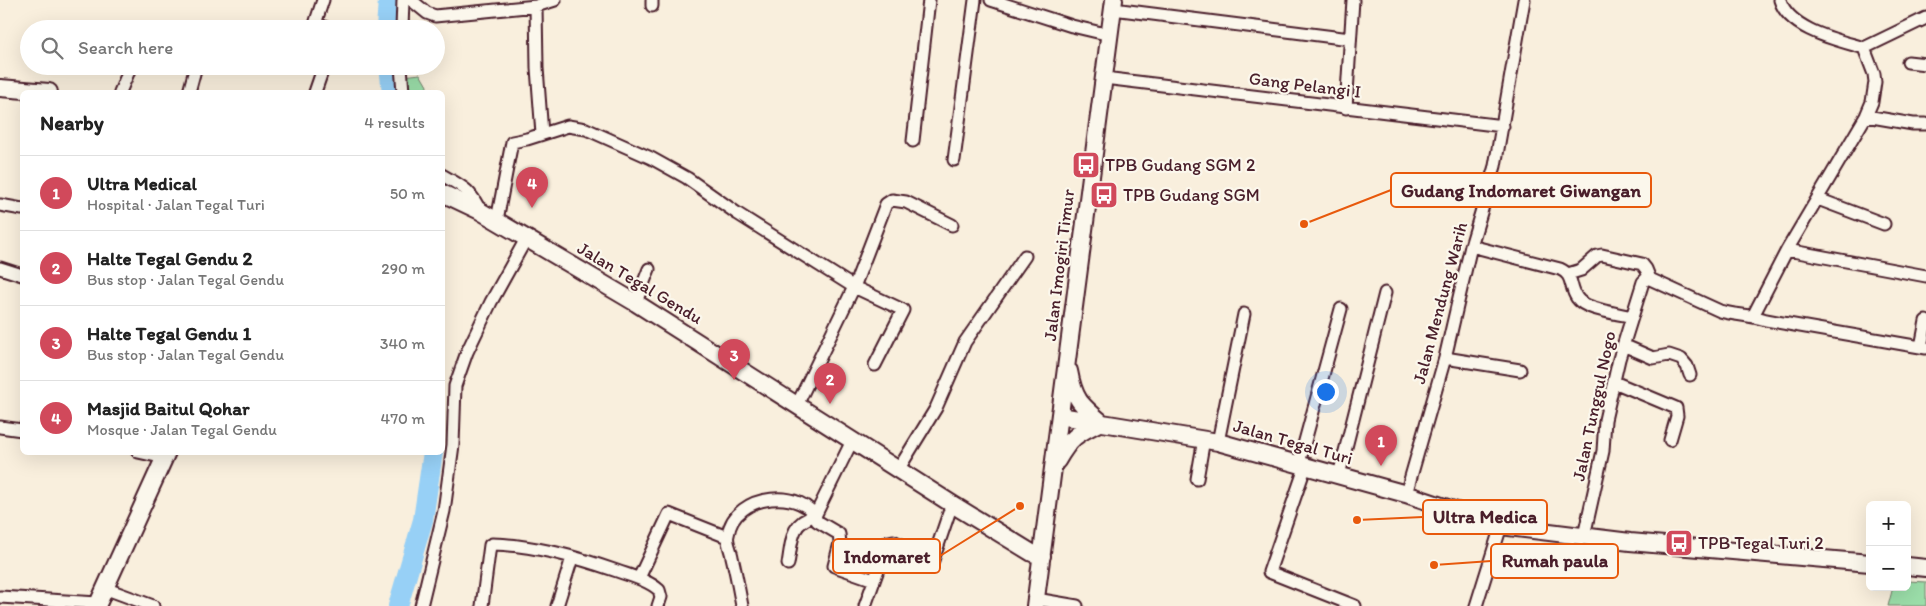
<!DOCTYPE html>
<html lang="en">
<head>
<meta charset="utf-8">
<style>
	body { margin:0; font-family:Itim,sans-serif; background:#f6f6f6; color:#222 }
	.controls { position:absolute; right:15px; bottom:15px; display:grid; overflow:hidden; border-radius:8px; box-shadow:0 5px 20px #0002 }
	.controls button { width:45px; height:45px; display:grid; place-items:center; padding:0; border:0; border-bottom:1px solid #e0e0e0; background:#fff; color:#222; font:25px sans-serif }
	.you { position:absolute; left:1325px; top:391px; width:18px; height:18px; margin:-12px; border:4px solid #fff; border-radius:50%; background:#1a73e8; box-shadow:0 0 0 8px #1a73e833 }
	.badge { display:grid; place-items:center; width:32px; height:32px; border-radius:50%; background:#d1495b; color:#fff; font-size:16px; font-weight:700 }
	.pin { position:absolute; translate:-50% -41px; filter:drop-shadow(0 1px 2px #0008) }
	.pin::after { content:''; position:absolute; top:26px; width:18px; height:15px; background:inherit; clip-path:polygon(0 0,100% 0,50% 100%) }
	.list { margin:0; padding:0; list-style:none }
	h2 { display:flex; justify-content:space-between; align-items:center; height:65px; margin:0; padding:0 20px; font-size:21px }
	h2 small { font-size:16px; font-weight:400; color:#767676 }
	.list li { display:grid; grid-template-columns:32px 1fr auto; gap:15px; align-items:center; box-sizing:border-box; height:75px; padding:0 20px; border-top:1px solid #e0e0e0 }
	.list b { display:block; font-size:19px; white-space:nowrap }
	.list p { margin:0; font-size:16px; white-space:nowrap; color:#767676 }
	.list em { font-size:16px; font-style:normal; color:#767676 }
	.icon { flex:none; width:28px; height:28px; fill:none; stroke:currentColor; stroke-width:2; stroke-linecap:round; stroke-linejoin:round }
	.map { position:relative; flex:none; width:1926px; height:606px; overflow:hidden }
	.search { position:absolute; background:#fff; box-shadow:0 5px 20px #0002; left:20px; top:20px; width:425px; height:55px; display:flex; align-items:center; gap:12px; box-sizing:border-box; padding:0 18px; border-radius:28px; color:#767676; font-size:19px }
	.panel { position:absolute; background:#fff; box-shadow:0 5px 20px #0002; left:20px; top:90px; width:425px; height:365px; border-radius:8px }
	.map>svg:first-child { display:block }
	.green { fill:#9bdea9; stroke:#727e6a }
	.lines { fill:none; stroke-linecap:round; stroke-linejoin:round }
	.river { stroke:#97d0f6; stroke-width:20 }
	.street-casing { stroke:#4a1f2b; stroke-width:15 }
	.secondary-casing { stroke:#4a1f2b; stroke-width:20 }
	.street { stroke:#fbf7ec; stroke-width:11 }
	.secondary { stroke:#fbf7ec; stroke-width:16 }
	.labels { text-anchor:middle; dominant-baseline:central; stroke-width:4.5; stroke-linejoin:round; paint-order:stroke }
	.street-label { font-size:18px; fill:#4a1f2b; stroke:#fbf7ec }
	.poi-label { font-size:18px; fill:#4a1f2b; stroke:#fbf7ec; text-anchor:start }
	.leader { fill:none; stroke:#e8590c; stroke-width:2 }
	.callout-dot { fill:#e8590c; stroke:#fbf7ec; stroke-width:2 }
	.callout { fill:#fbf7ec; stroke:#e8590c; stroke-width:2 }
	.callout-label { font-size:19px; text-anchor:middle; font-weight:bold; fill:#4a1f2b }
</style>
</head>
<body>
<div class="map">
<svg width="1926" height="606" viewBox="0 0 1926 606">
	<rect width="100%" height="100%" fill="#f9efdd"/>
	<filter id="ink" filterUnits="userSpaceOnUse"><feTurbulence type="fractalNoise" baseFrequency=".02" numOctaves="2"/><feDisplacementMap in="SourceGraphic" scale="10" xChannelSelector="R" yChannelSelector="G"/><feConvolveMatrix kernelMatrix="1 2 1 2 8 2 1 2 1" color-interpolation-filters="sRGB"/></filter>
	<g filter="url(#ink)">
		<path class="green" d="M 420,74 L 427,86 L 426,92 L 400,92 L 404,76 Z
			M 1907,581 L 1926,582 L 1926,606 L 1888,606 L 1893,587 L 1907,587 Z"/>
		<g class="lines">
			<path class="river" d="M 386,29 L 388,0
				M 389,66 L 392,92
				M 398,606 L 423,520 L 433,452"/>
			<defs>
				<path id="street" d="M 323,0 L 316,21 L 318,24 L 328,29
					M 411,0 L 427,13 L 435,16 L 536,6 L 555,0
					M 991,0 L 1072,26 L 1110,35
					M 536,6 L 537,68 L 542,134
					M 652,6 L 652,0
					M 1113,9 L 1350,39
					M 402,29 L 403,0
					M 1864,48 L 1926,18
					M 1908,62 L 1926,64
					M 401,66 L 403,92
					M 1104,78 L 1503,126
					M 120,92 L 131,66
					M 189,92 L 196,66
					M 315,92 L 324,66
					M 1346,108 L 1353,0
					M 1866,116 L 1913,124 L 1926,124
					M 913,141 L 929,0
					M 954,160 L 975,0
					M 442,175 C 463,187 470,189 480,211
					M 1818,199 L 1884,224
					M 0,205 L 22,209
					M 497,220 L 512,142 L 527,139 L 568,126 L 586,129 L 651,158 L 687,178 L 738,214 L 854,287 L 903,310 L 875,365
					M 1471,246 L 1560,269 C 1574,275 1569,287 1577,298 C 1585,310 1617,313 1632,317
					M 1787,250 L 1926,276
					M 0,268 L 22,275
					M 1568,274 L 1581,270 L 1597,256 L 1602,255 L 1642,264 L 1646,269 L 1650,279
					M 636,302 L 649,269
					M 1753,316 L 1787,250 L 1866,116 L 1872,102 L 1875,82 L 1874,74 L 1864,48 C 1838,40 1789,30 1780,0
					M 1623,345 L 1653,358 L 1669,355 L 1681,359 L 1687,366 L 1690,375
					M 1921,347 L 1926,321
					M 1445,358 L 1520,370
					M 1614,382 L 1676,408 L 1677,416 L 1670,440
					M 797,405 L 854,287 L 886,204 L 892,200 L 906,202 L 952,225
					M 0,427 L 22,430
					M 1218,442 L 1244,314
					M 138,452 L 165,458
					M 1299,463 L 1341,309
					M 1306,465 L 1269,572 L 1355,606
					M 898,470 L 936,408 L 965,342 L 1025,256
					M 1339,475 L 1385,293
					M 1197,479 L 1204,439
					M 1406,494 L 1445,358 L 1471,246 L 1495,166 L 1524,0
					M 1584,536 L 1603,451 L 1605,420 L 1619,359 L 1643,282 L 1646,279 L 1650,279 L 1720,311 C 1735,315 1751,315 1766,320 L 1926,348
					M 788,564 C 792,542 790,522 815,516 L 852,441
					M 639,578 L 669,514 L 727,537
					M 104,588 L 153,606
					M 0,597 L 98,603
					M 1036,599 L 1077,606
					M 421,606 L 444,511 L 453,445 L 455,386 L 467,352 L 491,302 L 526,239
					M 482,606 L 490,545 L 492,544 C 535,545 576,557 617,571 C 631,576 648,580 659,590 L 661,597 L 658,606
					M 557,606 L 572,558
					M 742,606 C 739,590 736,573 732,557 C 731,550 726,541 728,535 C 734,491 807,488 817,521 L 839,534 L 840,543 L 834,566 L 874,580
					M 865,606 L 888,542 L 893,541 L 933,560 L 952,504
					M 1476,606 L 1501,526"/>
				<path id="secondary" d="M 0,88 L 49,92
					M 442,193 L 480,211 L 636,303 L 952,504 L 1032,553 L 1042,556
					M 1069,371 C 1074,399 1080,404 1101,422
					M 1060,416 L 1218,442 L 1406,494 L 1501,526 L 1630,542 L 1870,563
					M 1057,461 C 1071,437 1076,434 1101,422
					M 1907,566 L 1926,568
					M 97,606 L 167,452
					M 1035,606 L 1114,0"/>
			</defs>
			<use href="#street" class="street-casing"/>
			<use href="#secondary" class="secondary-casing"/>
			<use href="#street" class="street"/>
			<use href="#secondary" class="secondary"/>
		</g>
	</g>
	<defs>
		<symbol id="bus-square" viewBox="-11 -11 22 22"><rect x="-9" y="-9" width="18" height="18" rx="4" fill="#d1495b" stroke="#fbf7ec"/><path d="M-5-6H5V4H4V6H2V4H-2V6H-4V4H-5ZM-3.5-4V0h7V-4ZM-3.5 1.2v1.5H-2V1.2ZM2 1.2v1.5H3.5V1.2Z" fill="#fff"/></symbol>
	</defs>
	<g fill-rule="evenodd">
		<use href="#bus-square" x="1070" y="149" width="32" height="32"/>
		<use href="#bus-square" x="1088" y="179" width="32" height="32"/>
		<use href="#bus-square" x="1663" y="527" width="32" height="32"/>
	</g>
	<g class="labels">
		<g class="street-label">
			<text transform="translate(1305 85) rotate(7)">Gang Pelangi I</text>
			<text transform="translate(1059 265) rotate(-83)">Jalan Imogiri Timur</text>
			<text transform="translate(640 283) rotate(31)">Jalan Tegal Gendu</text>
			<text transform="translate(1440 303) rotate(-75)">Jalan Mendung Warih</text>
			<text transform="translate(1594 406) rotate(-78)">Jalan Tunggul Nogo</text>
			<text transform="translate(1293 442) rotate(16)">Jalan Tegal Turi</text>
		</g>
		<g class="poi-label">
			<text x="1105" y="165">TPB Gudang SGM 2</text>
			<text x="1123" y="195">TPB Gudang SGM</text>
			<text x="1698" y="543">TPB Tegal Turi 2</text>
		</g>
	</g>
	<path class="leader" d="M1304 224L1391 190M1357 520L1423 517M1020 506L940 556M1434 565L1491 561"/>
	<g class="callout-dot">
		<circle cx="1304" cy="224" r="5"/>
		<circle cx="1357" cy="520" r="5"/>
		<circle cx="1020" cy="506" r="5"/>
		<circle cx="1434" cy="565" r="5"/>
	</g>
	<g class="callout">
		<rect x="1391" y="173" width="260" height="34" rx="5"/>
		<rect x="1423" y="500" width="124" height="34" rx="5"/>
		<rect x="833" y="539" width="107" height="34" rx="5"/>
		<rect x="1491" y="544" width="127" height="34" rx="5"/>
	</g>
	<g class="callout-label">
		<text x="1521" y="197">Gudang Indomaret Giwangan</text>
		<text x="1485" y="523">Ultra Medica</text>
		<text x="887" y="563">Indomaret</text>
		<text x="1555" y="567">Rumah paula</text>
	</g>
</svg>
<div class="controls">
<button>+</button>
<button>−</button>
</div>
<div class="you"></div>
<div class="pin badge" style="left:1381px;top:466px">1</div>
<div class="pin badge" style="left:830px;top:404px">2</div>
<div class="pin badge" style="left:734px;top:380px">3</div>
<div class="pin badge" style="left:532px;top:208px">4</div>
<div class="search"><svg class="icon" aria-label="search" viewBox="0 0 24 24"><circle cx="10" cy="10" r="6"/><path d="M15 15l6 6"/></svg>Search here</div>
<section class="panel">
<h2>Nearby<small>4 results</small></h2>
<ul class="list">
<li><span class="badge">1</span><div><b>Ultra Medical</b><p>Hospital · Jalan Tegal Turi</p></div><em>50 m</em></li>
<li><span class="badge">2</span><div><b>Halte Tegal Gendu 2</b><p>Bus stop · Jalan Tegal Gendu</p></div><em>290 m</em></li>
<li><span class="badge">3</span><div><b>Halte Tegal Gendu 1</b><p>Bus stop · Jalan Tegal Gendu</p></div><em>340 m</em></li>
<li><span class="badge">4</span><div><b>Masjid Baitul Qohar</b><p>Mosque · Jalan Tegal Gendu</p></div><em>470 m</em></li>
</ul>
</section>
</div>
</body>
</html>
